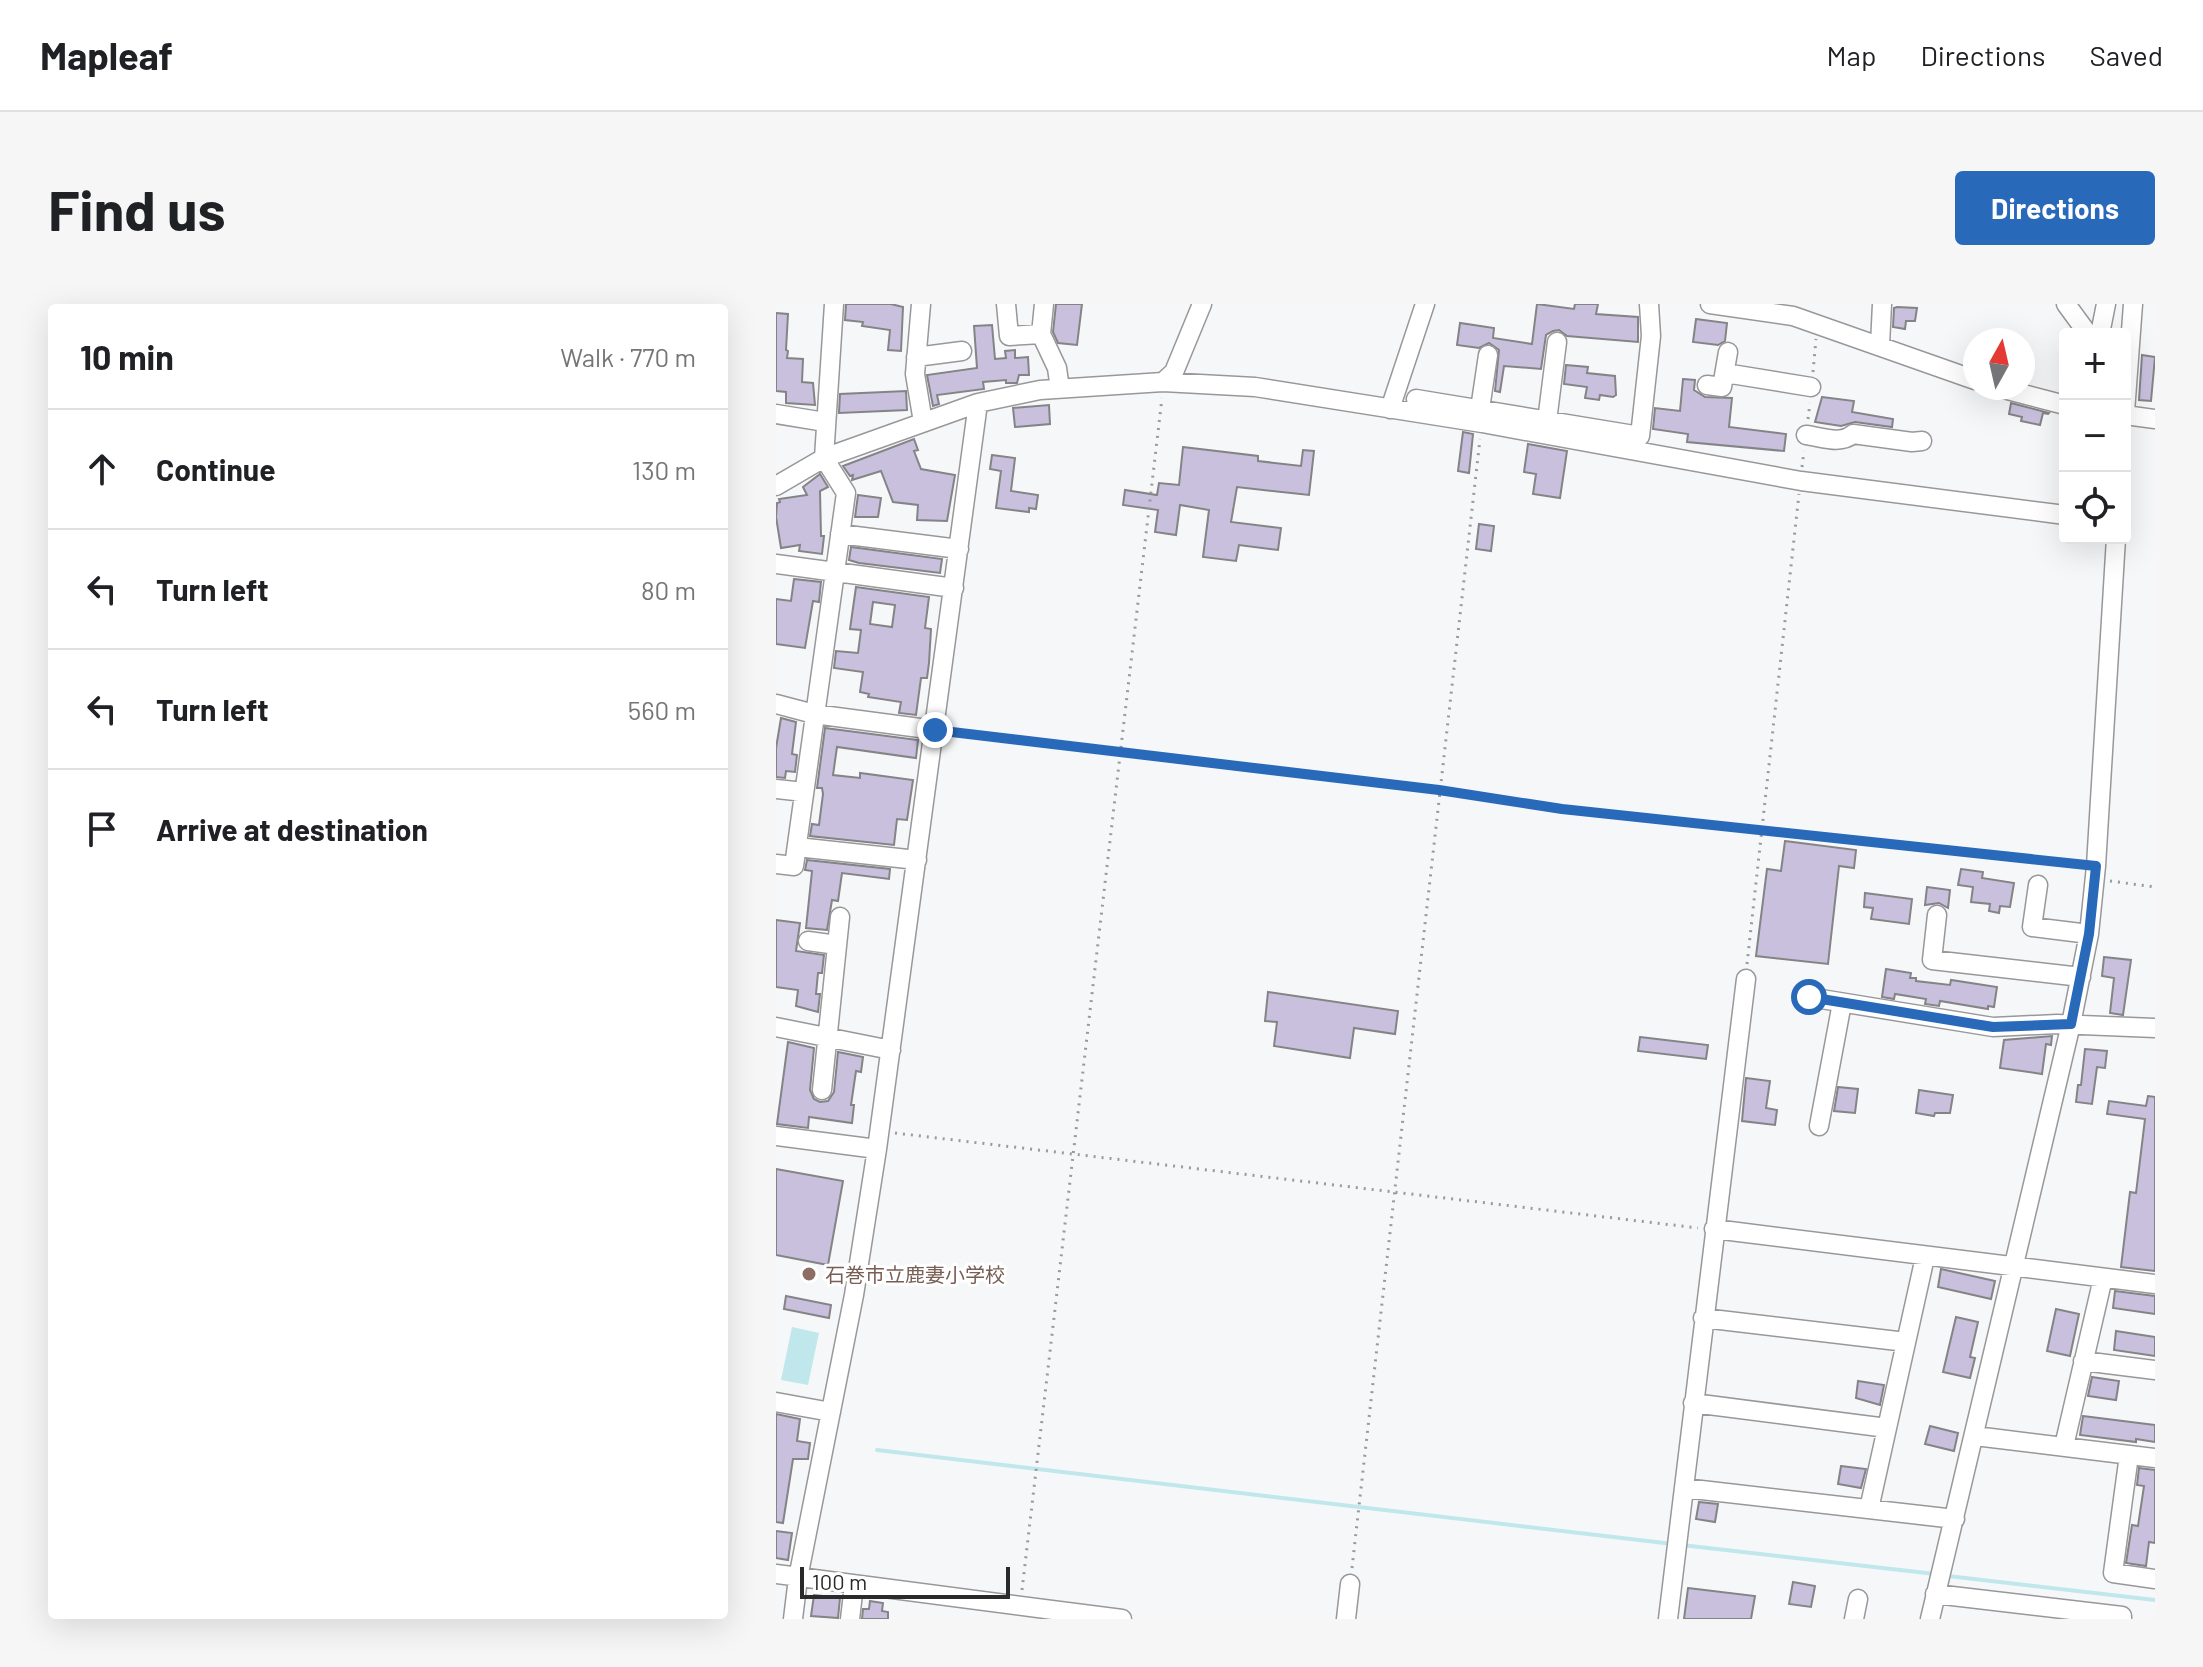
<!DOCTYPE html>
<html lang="en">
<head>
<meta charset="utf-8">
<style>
	body { margin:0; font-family:Barlow,"Noto Sans JP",sans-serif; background:#f6f6f6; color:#202124 }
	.controls { position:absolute; right:24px; top:24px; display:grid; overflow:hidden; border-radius:8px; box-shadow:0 8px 32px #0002 }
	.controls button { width:72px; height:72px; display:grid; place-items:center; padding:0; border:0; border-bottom:2px solid #e0e0e0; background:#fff; color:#202124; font:40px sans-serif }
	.compass { position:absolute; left:1187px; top:24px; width:72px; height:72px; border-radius:50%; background:#fff; box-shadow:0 8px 32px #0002; rotate:8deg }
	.scale { position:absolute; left:24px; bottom:20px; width:210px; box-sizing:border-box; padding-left:8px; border:4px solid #2a2a2a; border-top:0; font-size:22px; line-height:28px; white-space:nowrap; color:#2a2a2a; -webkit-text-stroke:6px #fff; paint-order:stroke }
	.stop { position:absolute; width:24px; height:24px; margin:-18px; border:6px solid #2869ba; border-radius:50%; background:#fff }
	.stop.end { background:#2869ba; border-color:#fff; box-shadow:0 2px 8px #0008 }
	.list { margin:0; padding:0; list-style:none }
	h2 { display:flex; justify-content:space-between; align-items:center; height:104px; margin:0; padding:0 32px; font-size:34px }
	h2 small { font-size:26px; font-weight:400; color:#757577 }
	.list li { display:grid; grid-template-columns:52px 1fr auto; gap:24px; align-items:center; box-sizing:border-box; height:120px; padding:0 32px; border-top:2px solid #e0e0e0 }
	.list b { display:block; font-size:30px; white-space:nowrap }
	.list em { font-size:26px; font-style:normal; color:#757577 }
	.icon { flex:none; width:44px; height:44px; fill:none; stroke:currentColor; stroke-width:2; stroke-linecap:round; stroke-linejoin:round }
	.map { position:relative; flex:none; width:1379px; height:1315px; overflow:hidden; border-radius:8px }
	header { display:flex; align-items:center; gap:48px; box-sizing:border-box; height:112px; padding:0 40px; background:#fff; border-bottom:2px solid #e0e0e0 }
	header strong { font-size:38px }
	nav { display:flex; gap:44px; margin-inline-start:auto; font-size:28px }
	.intro { display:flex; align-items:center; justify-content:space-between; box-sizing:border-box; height:192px; padding:0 48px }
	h1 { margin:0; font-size:56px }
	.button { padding:20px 36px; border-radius:8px; background:#2869ba; color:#fff; font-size:28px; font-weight:700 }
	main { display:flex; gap:48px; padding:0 48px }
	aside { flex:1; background:#fff; border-radius:8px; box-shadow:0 8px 32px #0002 }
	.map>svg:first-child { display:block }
	.water { fill:#c0e7ec }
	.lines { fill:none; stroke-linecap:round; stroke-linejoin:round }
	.stream { stroke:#c0e7ec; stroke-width:4 }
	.building { fill:#c8c0dd; stroke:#848385; stroke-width:2; fill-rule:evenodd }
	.minor-casing { stroke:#98989a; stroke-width:21 }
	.path { stroke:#999a9b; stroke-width:3; stroke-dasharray:2 6; stroke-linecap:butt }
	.minor { stroke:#fff; stroke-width:18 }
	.route { stroke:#2869ba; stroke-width:10 }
	.education-dot { fill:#8d6e63; stroke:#fff; stroke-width:3 }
	.labels { text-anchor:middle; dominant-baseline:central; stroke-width:6; stroke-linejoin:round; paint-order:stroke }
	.education-label { font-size:20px; fill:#785e54; stroke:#fff; text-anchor:start }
</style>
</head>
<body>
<header>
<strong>Mapleaf</strong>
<nav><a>Map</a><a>Directions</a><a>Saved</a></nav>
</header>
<div class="intro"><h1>Find us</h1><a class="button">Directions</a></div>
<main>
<aside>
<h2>10 min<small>Walk · 770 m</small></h2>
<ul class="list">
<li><svg class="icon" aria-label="ahead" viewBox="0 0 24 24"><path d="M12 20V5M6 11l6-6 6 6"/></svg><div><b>Continue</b></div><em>130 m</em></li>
<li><svg class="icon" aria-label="left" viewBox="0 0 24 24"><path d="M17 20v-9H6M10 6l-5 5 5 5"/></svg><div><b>Turn left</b></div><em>80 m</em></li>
<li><svg class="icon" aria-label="left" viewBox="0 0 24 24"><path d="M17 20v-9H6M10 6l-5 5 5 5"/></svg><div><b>Turn left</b></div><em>560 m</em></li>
<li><svg class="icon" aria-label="arrive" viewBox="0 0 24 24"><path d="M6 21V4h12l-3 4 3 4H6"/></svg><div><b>Arrive at destination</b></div></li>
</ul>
</aside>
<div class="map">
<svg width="1379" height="1315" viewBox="0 0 1379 1315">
	<rect width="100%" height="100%" fill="#f6f7f9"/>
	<path class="water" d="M 16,1023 L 43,1029 L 32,1081 L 5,1076 Z"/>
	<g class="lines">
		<path class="stream" d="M 101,1146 L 897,1240
			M 906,1241 L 1159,1270
			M 1172,1272 L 1379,1296"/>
	</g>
	<path class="building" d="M 70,0 L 115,0 L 127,3 L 125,47 L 112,46 L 114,26 L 86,22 L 87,18 L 69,16 Z
		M 280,0 L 306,0 L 301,41 L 282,39 L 277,28 Z
		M 761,0 L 798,5 L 799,0 L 822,0 L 820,10 L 862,13 L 862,38 L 791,32 L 783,26 L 777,27 L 770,31 L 765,65 L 728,62 L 724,88 L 719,87 L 723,46 L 713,39 L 703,44 L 681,41 L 684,19 L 718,24 L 717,34 L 756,40 Z
		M 1121,3 L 1141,4 L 1139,17 L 1130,17 L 1129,25 L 1117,23 L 1118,4 Z
		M 0,9 L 12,10 L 10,46 L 12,47 L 11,54 L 27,55 L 26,78 L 37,79 L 39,101 L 10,99 L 10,88 L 0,87 Z
		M 920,15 L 951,19 L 949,37 L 942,41 L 917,38 Z
		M 216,21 L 219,55 L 230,54 L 229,47 L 239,46 L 239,54 L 252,53 L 253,71 L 243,71 L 241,79 L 230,79 L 230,76 L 207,78 L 208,85 L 161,91 L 163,100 L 157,102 L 151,71 L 201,64 L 198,22 Z
		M 1366,51 L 1379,53 L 1375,97 L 1363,96 Z
		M 790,61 L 812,63 L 811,69 L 839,72 L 840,91 L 837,93 L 824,91 L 823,96 L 809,94 L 811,83 L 788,80 Z
		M 907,75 L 919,76 L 918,86 L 929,93 L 956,94 L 953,123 L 1010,130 L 1008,147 L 911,138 L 912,130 L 877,125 L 879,104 L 904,107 Z
		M 130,87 L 131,106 L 63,109 L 64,90 Z
		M 1046,93 L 1078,97 L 1076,108 L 1117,115 L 1116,123 L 1079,118 L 1065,122 L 1039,118 Z
		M 1235,99 L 1273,109 L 1272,110 L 1267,109 L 1264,121 L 1245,117 L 1246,113 L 1233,110 Z
		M 273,101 L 274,120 L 239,123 L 237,104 Z
		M 687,128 L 697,130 L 693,169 L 682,167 Z
		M 138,135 L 142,146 L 138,147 L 145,165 L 179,171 L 171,217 L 141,216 L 142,201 L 117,198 L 105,167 L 76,176 L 77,171 L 74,172 L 67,162 Z
		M 752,140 L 791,147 L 784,194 L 757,190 L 760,170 L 748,168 Z
		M 407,143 L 482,152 L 482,157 L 525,162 L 527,146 L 538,147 L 533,191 L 461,183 L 455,218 L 505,224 L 502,246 L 463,241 L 460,257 L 427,253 L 433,206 L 404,201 L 400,231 L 379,228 L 382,206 L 347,201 L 349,186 L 381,191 L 383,179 L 403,181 Z
		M 216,151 L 239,154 L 235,187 L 262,191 L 260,205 L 253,204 L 253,208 L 220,204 L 225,167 L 214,165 Z
		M 44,170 L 52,183 L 44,187 L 45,232 L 48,232 L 46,250 L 23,247 L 24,241 L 5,244 L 0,213 L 1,199 L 4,198 L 3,195 L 31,191 L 27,183 Z
		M 82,191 L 105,194 L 102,213 L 79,213 Z
		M 703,220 L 718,222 L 715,247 L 700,245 Z
		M 75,243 L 166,255 L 164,269 L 83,259 L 73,256 Z
		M 18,275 L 45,278 L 43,298 L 37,297 L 29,344 L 0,340 L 0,295 L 15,297 Z
		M 80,283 L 153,293 L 149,324 L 155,325 L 153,359 L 151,374 L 145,374 L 140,411 L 123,409 L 125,398 L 92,393 L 93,390 L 84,388 L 87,368 L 58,364 L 60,347 L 82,349 L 85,326 L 74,325 ZM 97,298 L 119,301 L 116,323 L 94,320 Z
		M 5,414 L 20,418 L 16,450 L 21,451 L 19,468 L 10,467 L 9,474 L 0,473 L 0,444 Z
		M 49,424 L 142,436 L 140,454 L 61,443 L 57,471 L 84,474 L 84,469 L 137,476 L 131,516 L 121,515 L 118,541 L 34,532 L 36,520 L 43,521 L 47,490 L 46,484 L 41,484 Z
		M 1009,537 L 1080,546 L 1078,564 L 1063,562 L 1052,660 L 980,652 L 991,565 L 1005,567 Z
		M 31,556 L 114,565 L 113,575 L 66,569 L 62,597 L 56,596 L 51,626 L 30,624 L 36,567 L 29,566 Z
		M 1185,565 L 1207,568 L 1206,574 L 1238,579 L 1234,603 L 1224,602 L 1223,609 L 1213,607 L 1214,600 L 1195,598 L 1197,583 L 1182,581 Z
		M 1151,583 L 1174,586 L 1172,604 L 1163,599 L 1149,601 Z
		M 1089,589 L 1136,595 L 1133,620 L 1095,615 L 1097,604 L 1088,603 Z
		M 0,616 L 24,619 L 20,647 L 48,651 L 46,669 L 42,669 L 40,690 L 44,690 L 42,708 L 20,702 L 22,686 L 0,683 Z
		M 1328,653 L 1355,656 L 1347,711 L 1334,709 L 1338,674 L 1326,672 Z
		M 1110,665 L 1135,669 L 1134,674 L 1140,674 L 1140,677 L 1174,681 L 1175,676 L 1221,683 L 1218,703 L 1212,702 L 1212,705 L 1164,697 L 1163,702 L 1149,700 L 1150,695 L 1119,690 L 1118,695 L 1106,693 Z
		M 492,688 L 622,707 L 619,730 L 578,724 L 574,754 L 498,742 L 501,718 L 489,717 Z
		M 1276,732 L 1275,741 L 1270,740 L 1266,770 L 1224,764 L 1228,736 Z
		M 864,733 L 932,741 L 930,755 L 862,747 Z
		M 12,738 L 38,744 L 34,786 L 38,795 L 44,798 L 52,797 L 58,788 L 62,748 L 87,753 L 85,768 L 80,767 L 75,801 L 78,801 L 76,819 L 33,813 L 32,824 L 1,820 Z
		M 1309,745 L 1331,747 L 1329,764 L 1321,763 L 1316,800 L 1300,798 L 1302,781 L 1305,781 Z
		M 970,774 L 994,777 L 990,804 L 1001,806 L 999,821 L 966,817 Z
		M 1062,783 L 1082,785 L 1079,809 L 1058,807 Z
		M 1143,786 L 1177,791 L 1174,809 L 1159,809 L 1158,812 L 1140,809 Z
		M 1372,792 L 1379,793 L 1379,967 L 1345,963 L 1354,888 L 1360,889 L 1369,815 L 1331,810 L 1333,797 L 1370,802 Z
		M 0,865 L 67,877 L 52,961 L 0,951 Z
		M 1165,965 L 1219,977 L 1215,995 L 1162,983 Z
		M 1339,987 L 1379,992 L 1379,1010 L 1337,1004 Z
		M 10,992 L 55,1001 L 53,1014 L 8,1005 Z
		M 1280,1005 L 1303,1010 L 1294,1052 L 1271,1047 Z
		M 1180,1013 L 1202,1018 L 1194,1053 L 1199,1054 L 1194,1074 L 1167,1068 Z
		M 1340,1027 L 1379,1033 L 1379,1052 L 1338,1046 Z
		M 1316,1073 L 1343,1077 L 1340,1096 L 1312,1092 Z
		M 1082,1077 L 1108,1081 L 1104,1101 L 1080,1094 Z
		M 0,1110 L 24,1115 L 21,1137 L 34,1139 L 32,1155 L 17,1155 L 7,1219 L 0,1218 Z
		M 1307,1112 L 1379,1121 L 1379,1138 L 1360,1135 L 1360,1138 L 1304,1131 Z
		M 1154,1122 L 1182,1129 L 1178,1147 L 1149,1140 Z
		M 1065,1162 L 1090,1165 L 1085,1184 L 1062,1180 Z
		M 1363,1164 L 1379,1166 L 1379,1239 L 1373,1238 L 1370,1262 L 1350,1259 L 1356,1221 L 1362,1222 L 1368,1182 L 1361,1181 Z
		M 923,1198 L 942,1200 L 939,1218 L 920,1215 Z
		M 0,1227 L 16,1229 L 12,1256 L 0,1254 Z
		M 1017,1278 L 1039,1282 L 1035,1303 L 1013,1300 Z
		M 912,1284 L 979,1292 L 975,1315 L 908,1315 Z
		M 38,1291 L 64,1294 L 62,1314 L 35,1312 Z
		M 94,1297 L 107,1299 L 106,1307 L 112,1308 L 112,1315 L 86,1315 L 87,1305 L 93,1305 Z"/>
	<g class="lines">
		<defs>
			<path id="minor" d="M 145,0 L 139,70 L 147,118
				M 230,0 L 233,32 L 265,30 L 281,64 L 284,85
				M 934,0 L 1017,12 L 1199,76
				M 1290,0 L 1312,30
				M 265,30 L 268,0
				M 1324,30 L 1330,0
				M 1104,41 L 1106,0
				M 140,53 L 186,47
				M 949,69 L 1035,83
				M 387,78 L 398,68 L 426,0
				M 931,81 L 946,83 L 952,48
				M 1224,84 L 1289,101
				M 640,95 L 864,132 L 875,32 L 873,0
				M 614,105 L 649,0
				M 704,105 L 712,51
				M 1349,108 L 1357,0
				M 0,110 L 49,118
				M 1349,111 L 1379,115
				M 771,117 L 781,38
				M 1030,131 C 1046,133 1064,141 1077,130 L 1136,138 L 1146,137
				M 0,182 L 48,154 L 202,99 L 264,86 L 387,78 L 479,83 L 706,119 L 1025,177 L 1289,211
				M 64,230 L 183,245
				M 0,260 L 178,284
				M 0,400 L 38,410 L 159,426
				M 0,485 L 28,488
				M 21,543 L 141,556
				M 0,560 L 18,562 L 70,189 L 48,154 L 58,0
				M 1262,581 L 1256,623 L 1313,630
				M 1161,611 L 1156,656 L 1305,673
				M 32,637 L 61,641
				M 1033,693 L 1217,723 L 1281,720 L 1379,724
				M 0,723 L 115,746
				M 46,786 L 64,613
				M 1043,822 L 1066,699
				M 0,832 L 101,845
				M 938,925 L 1379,980
				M 927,1014 L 1130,1038
				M 1307,1057 L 1379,1066
				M 0,1098 L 55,1108
				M 917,1099 L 1111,1124
				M 1199,1132 L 1379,1154
				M 1288,1142 L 1327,974
				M 1353,1151 L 1337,1269 L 1379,1275
				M 908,1184 L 1179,1215
				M 1093,1205 L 1149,953
				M 0,1270 L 346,1315
				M 1159,1290 L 1346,1312 L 1346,1315
				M 17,1315 L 22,1274 L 78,991 L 101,845 L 202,99
				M 74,1315 L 78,1281
				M 570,1315 L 574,1280
				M 892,1315 L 970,675
				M 1078,1315 L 1082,1295
				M 1154,1315 L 1295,720 L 1313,630 L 1320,562 L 1340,234"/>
		</defs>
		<use href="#minor" class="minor-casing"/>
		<path class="path" d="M 1037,68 L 1040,35
			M 1032,115 L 1034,99
			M 1026,163 L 1028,147
			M 175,428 L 663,486 L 786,505 L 1303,560
			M 1334,577 L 1379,583
			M 971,660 L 1023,190
			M 119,829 L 922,924
			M 576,1264 L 704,135
			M 246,1286 L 386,94"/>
		<use href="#minor" class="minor"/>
	</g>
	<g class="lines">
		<path class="route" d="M 159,426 L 663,486 L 786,505 L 1320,562 L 1313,630 L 1295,720 L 1217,723 L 1033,693"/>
	</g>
	<circle class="education-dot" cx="33" cy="970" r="8"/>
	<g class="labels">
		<g class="education-label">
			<text x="49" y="970">石巻市立鹿妻小学校</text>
		</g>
	</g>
</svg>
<div class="controls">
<button>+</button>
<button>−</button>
<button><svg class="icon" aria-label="locate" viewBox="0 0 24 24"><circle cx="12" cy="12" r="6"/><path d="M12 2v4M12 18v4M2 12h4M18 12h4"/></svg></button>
</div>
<svg class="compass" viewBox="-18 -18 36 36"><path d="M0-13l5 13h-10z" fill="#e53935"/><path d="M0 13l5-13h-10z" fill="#757577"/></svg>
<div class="scale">100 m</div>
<div class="stop" style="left:1033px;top:693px"></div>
<div class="stop end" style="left:159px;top:426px"></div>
</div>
</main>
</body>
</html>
